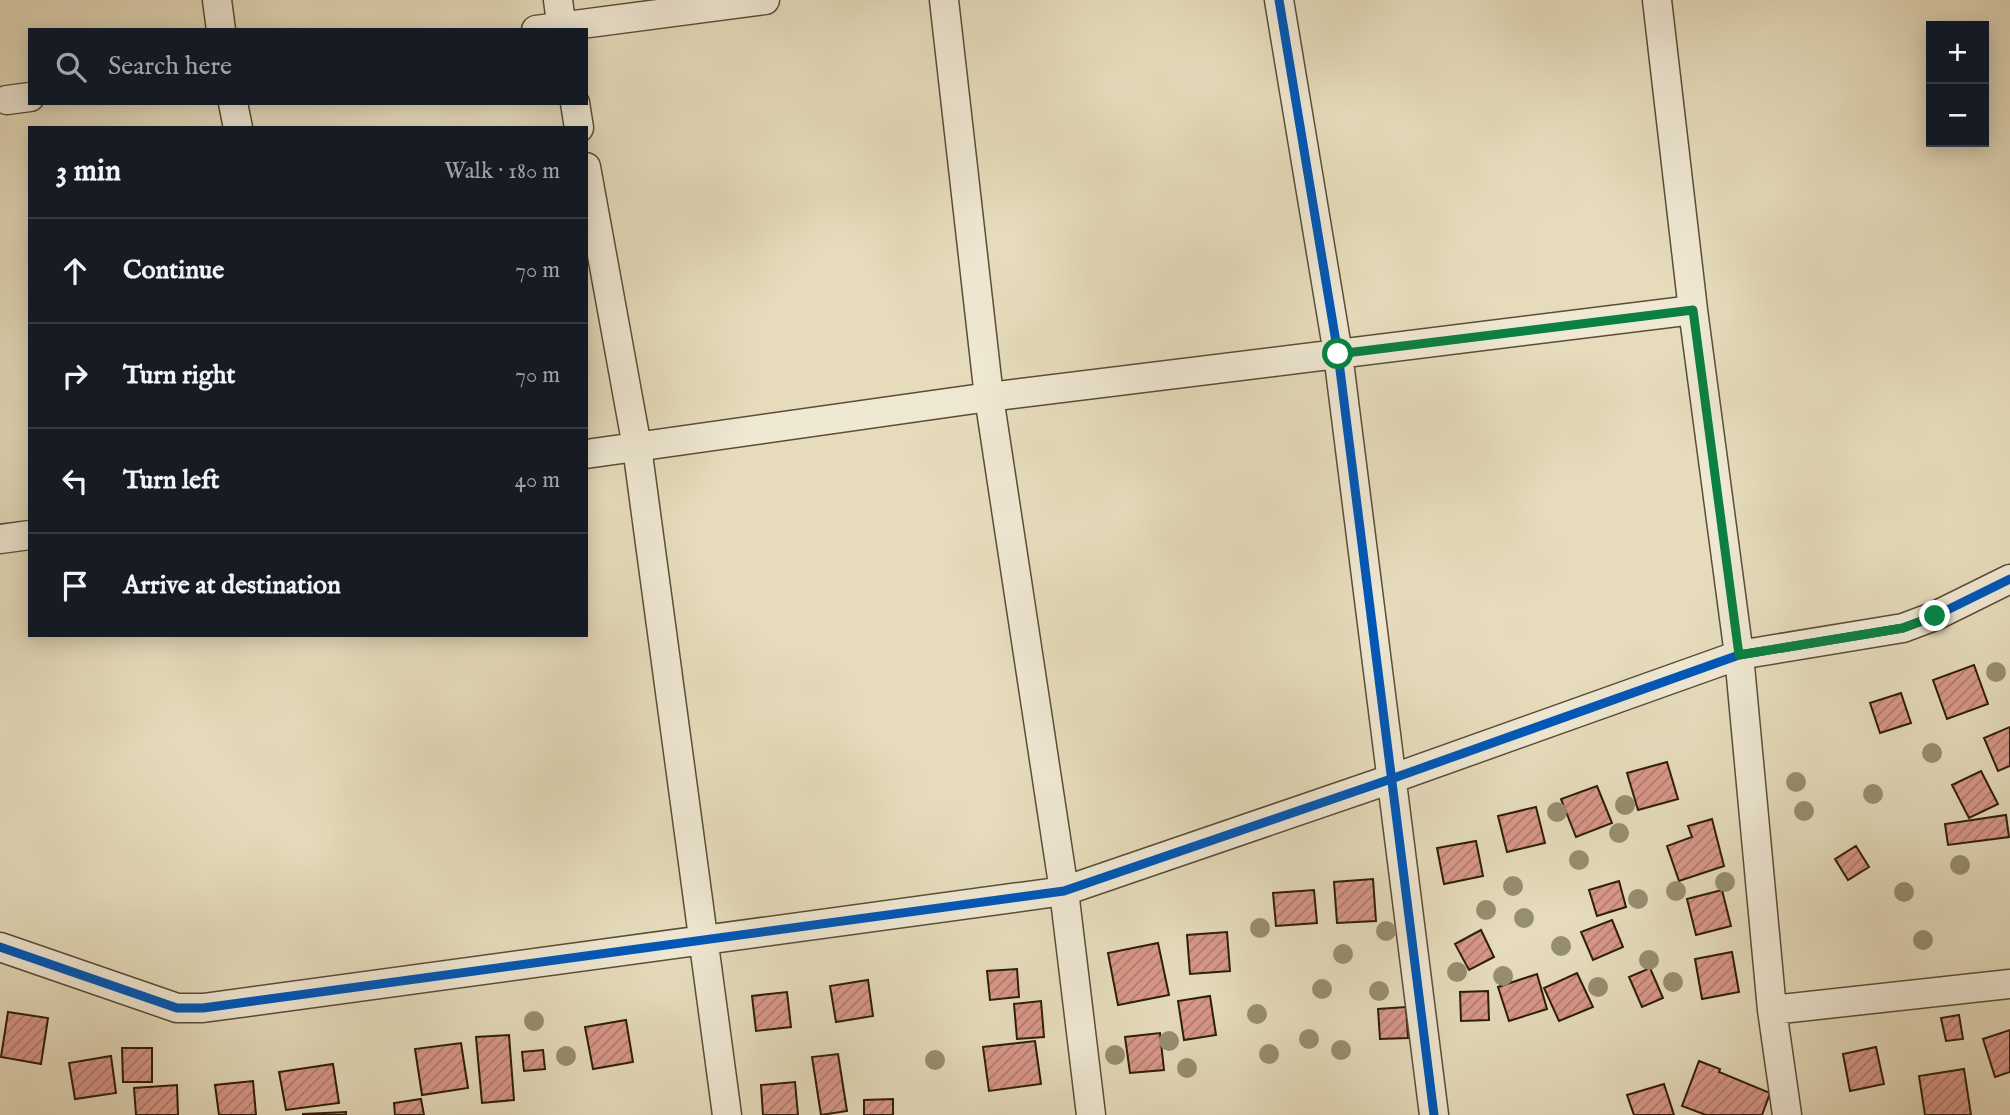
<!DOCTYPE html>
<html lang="en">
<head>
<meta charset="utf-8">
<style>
	body { margin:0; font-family:"IM FELL English",serif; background:#20242c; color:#f1f3f6 }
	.controls { position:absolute; right:21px; top:21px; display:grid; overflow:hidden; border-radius:0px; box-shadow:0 4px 18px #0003 }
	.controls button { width:63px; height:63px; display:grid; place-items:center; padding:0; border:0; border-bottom:2px solid #363941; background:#171b24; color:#f1f3f6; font:35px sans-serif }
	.stop { position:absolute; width:21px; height:21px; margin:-16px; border:5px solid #0b8043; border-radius:50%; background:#fff }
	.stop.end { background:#0b8043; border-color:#fff; box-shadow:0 2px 7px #0008 }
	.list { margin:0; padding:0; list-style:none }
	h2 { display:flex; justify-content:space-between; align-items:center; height:91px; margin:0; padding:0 28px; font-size:30px }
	h2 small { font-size:23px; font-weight:400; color:#9ea1a6 }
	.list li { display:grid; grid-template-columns:46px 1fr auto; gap:21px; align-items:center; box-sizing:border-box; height:105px; padding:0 28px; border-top:2px solid #363941 }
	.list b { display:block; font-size:26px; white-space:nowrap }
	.list em { font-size:23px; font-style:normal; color:#9ea1a6 }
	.icon { flex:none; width:38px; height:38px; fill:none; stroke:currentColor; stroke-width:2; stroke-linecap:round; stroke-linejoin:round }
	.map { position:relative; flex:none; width:2010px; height:1115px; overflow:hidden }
	.search { position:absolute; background:#171b24; box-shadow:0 4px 18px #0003; left:28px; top:28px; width:560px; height:77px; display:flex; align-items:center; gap:18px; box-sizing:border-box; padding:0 24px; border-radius:0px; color:#9ea1a6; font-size:26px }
	.panel { position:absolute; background:#171b24; box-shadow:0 4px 18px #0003; left:28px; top:126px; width:560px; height:511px; border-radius:0px }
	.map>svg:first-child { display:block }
	.building { fill:url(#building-hatch); stroke:#2d1d0a; stroke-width:2 }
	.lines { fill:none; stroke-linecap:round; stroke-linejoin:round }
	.minor-casing { stroke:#5b4d36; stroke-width:31 }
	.minor { stroke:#efe8d3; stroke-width:28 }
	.cycleway-casing { stroke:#efe8d3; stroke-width:13 }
	.cycleway { stroke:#0057b8; stroke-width:9 }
	.tree { fill:#978e70 }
	.route { stroke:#0b8043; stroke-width:9 }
</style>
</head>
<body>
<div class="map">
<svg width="2010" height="1115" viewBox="0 0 2010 1115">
	<defs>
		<pattern id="building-hatch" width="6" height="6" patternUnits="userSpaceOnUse" patternTransform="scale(1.75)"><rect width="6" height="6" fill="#d9988a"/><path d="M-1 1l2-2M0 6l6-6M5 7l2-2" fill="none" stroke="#b07b6f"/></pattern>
	</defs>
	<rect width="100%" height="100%" fill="#e6dcbc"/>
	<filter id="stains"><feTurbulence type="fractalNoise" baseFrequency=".00286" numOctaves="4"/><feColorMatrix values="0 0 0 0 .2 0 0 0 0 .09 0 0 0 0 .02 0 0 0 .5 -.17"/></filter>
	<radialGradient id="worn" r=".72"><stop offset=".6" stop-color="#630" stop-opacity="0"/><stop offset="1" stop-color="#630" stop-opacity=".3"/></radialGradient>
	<path class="building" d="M 1974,665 L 1988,704 L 1947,719 L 1933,680 Z
		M 1901,693 L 1911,723 L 1880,733 L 1870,703 Z
		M 2010,727 L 2010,766 L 1998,771 L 1984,738 Z
		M 1667,762 L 1678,799 L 1638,810 L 1627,773 Z
		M 1981,771 L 1998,804 L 1969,818 L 1952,785 Z
		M 1597,786 L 1612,823 L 1576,837 L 1561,799 Z
		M 1536,807 L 1545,843 L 1507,852 L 1498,816 Z
		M 2006,815 L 2009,837 L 1948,845 L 1945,824 Z
		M 1712,819 L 1724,866 L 1679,881 L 1667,846 L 1692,837 L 1688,826 Z
		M 1476,841 L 1483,876 L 1444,884 L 1437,848 Z
		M 1856,846 L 1869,867 L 1848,880 L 1835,859 Z
		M 1373,879 L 1376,921 L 1337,923 L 1334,882 Z
		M 1619,881 L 1626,907 L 1597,916 L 1589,890 Z
		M 1314,890 L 1317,923 L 1276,926 L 1273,893 Z
		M 1722,890 L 1731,926 L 1696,935 L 1687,899 Z
		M 1612,920 L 1623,947 L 1593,960 L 1581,932 Z
		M 1481,930 L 1494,957 L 1469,970 L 1455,944 Z
		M 1227,932 L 1230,971 L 1190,974 L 1187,935 Z
		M 1158,943 L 1169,995 L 1118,1005 L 1108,953 Z
		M 1732,952 L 1739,992 L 1702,999 L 1695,959 Z
		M 1650,968 L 1663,998 L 1642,1007 L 1629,977 Z
		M 1017,969 L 1019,997 L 990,1000 L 987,971 Z
		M 1577,973 L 1593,1007 L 1559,1021 L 1544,988 Z
		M 1537,974 L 1547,1009 L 1509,1021 L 1498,987 Z
		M 868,980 L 873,1016 L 836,1022 L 830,986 Z
		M 1488,991 L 1489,1020 L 1461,1021 L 1460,992 Z
		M 787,992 L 791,1027 L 756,1031 L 752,996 Z
		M 1210,996 L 1216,1035 L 1184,1040 L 1178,1001 Z
		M 1041,1001 L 1044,1037 L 1017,1039 L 1014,1004 Z
		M 1406,1007 L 1408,1038 L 1380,1039 L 1378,1009 Z
		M 8,1012 L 48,1018 L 41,1064 L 1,1057 Z
		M 1959,1015 L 1963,1039 L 1946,1041 L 1941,1018 Z
		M 626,1020 L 633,1062 L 593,1069 L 585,1027 Z
		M 2010,1030 L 2010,1072 L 1995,1077 L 1983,1039 Z
		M 1160,1033 L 1164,1070 L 1130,1073 L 1125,1037 Z
		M 509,1035 L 514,1100 L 482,1103 L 476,1037 Z
		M 1035,1041 L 1041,1084 L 989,1091 L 983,1047 Z
		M 461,1043 L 468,1088 L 422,1095 L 415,1049 Z
		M 1876,1047 L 1884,1084 L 1850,1091 L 1843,1054 Z
		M 122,1048 L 152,1048 L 152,1082 L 123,1082 Z
		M 543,1050 L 545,1069 L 524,1071 L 522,1052 Z
		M 838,1054 L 847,1111 L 821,1115 L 812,1057 Z
		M 111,1056 L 116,1093 L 75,1099 L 69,1063 Z
		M 1699,1061 L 1720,1069 L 1719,1072 L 1770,1093 L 1762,1115 L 1706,1115 L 1682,1106 Z
		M 333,1064 L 339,1103 L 286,1110 L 279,1072 Z
		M 1964,1069 L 1971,1115 L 1925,1115 L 1919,1076 Z
		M 253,1081 L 256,1115 L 219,1115 L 215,1085 Z
		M 795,1082 L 798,1115 L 763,1115 L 761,1085 Z
		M 1664,1084 L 1674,1115 L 1634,1115 L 1627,1095 Z
		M 177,1085 L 178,1115 L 136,1115 L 134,1088 Z
		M 421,1099 L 424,1115 L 395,1115 L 394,1103 Z
		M 893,1099 L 893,1115 L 864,1115 L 864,1100 Z
		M 346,1112 L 346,1115 L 303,1115 L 303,1114 Z"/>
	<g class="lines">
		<defs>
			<path id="minor" d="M 217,0 L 221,30
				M 558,0 L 562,30
				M 944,0 L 989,397 L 1064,891 L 1091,1115
				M 1279,0 L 1338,354 L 1434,1115
				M 1657,0 L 1693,310 L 1739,655 L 1772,1010 L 1787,1115
				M 536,30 L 765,0
				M 7,100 L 30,97
				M 233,103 L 238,128
				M 575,103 L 579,128
				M 586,167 L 637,447 L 727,1115
				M 586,454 L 989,397 L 1693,310
				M 0,539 L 30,535
				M 0,947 L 177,1008 L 203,1008 L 1064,891 L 1391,779 L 1739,655 L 1903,628 L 1935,616 L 2010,579
				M 1772,1010 L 2010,984"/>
		</defs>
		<use href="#minor" class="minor-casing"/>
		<use href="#minor" class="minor"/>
		<defs>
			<path id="cycleway" d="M 1279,0 L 1338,354 L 1434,1115
				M 0,947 L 177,1008 L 203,1008 L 1064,891 L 1391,779 L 1739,655 L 1903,628 L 1935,616 L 2010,579"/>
		</defs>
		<use href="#cycleway" class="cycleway-casing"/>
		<use href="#cycleway" class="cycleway"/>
	</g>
	<g class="tree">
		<circle cx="1996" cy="672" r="10"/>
		<circle cx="1932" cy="753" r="10"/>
		<circle cx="1796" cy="782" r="10"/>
		<circle cx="1873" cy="794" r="10"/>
		<circle cx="1625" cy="805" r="10"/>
		<circle cx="1804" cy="811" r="10"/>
		<circle cx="1557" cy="812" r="10"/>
		<circle cx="1619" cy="833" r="10"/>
		<circle cx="1579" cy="860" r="10"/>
		<circle cx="1960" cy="865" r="10"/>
		<circle cx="1725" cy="882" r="10"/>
		<circle cx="1513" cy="886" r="10"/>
		<circle cx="1676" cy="891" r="10"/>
		<circle cx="1904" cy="892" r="10"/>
		<circle cx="1638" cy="899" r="10"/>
		<circle cx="1486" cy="910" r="10"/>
		<circle cx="1524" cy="918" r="10"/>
		<circle cx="1260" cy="928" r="10"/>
		<circle cx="1386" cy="931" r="10"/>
		<circle cx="1923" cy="940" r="10"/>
		<circle cx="1561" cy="946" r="10"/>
		<circle cx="1343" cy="954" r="10"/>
		<circle cx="1649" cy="960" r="10"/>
		<circle cx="1457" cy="972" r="10"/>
		<circle cx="1503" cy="976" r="10"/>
		<circle cx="1673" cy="982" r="10"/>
		<circle cx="1598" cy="987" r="10"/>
		<circle cx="1322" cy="989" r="10"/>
		<circle cx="1379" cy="991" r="10"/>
		<circle cx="1257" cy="1014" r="10"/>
		<circle cx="534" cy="1021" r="10"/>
		<circle cx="1309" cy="1039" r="10"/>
		<circle cx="1169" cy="1041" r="10"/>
		<circle cx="1341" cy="1050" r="10"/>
		<circle cx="1269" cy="1054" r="10"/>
		<circle cx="1115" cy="1055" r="10"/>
		<circle cx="566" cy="1056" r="10"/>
		<circle cx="935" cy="1060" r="10"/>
		<circle cx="1187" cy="1068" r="10"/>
	</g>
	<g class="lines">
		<path class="route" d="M 1338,354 L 1693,310 L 1739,655 L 1903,628 L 1935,616"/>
	</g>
	<rect width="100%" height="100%" filter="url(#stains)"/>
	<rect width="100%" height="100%" fill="url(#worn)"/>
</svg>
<div class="controls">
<button>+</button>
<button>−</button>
</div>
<div class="stop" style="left:1338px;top:354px"></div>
<div class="stop end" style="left:1935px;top:616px"></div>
<div class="search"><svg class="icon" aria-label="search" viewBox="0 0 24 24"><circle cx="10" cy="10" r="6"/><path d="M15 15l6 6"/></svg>Search here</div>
<section class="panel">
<h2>3 min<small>Walk · 180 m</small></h2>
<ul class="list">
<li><svg class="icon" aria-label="ahead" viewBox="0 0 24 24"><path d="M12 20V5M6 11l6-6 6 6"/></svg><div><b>Continue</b></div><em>70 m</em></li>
<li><svg class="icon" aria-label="right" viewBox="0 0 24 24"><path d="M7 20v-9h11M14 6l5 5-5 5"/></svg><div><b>Turn right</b></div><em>70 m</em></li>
<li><svg class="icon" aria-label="left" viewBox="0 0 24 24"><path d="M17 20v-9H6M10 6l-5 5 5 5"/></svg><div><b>Turn left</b></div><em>40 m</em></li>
<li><svg class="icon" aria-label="arrive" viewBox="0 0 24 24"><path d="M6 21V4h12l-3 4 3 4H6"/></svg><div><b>Arrive at destination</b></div></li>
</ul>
</section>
</div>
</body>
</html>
